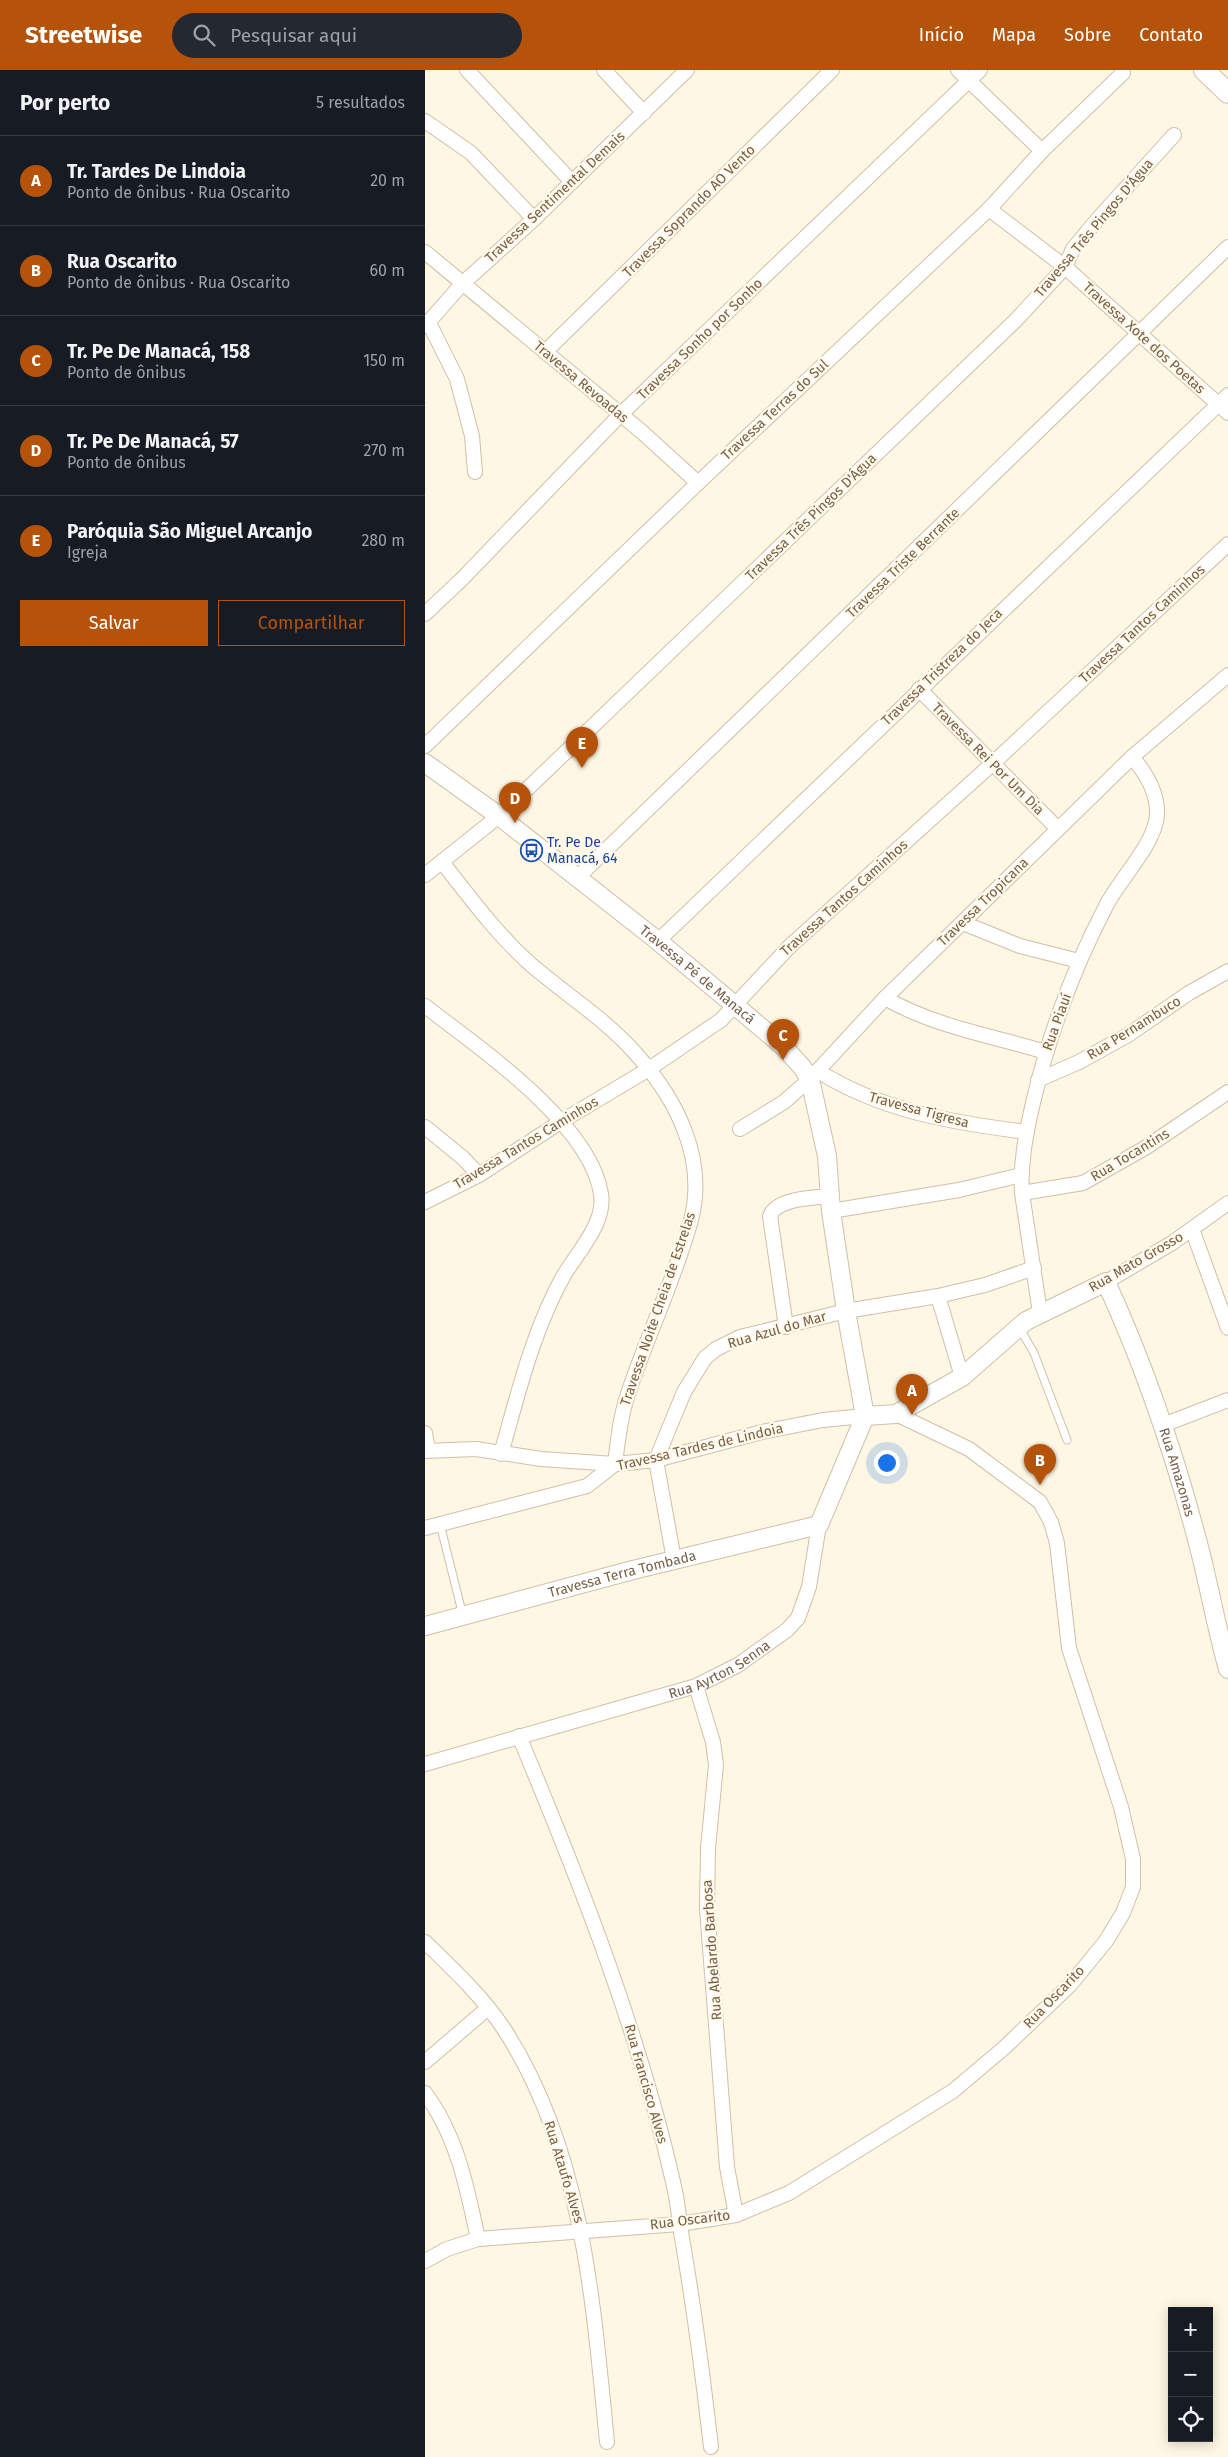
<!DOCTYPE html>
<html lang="pt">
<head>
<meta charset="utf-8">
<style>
	body { margin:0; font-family:"Fira Sans",sans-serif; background:#242831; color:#f1f3f6 }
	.controls { position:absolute; right:15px; bottom:15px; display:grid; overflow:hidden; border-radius:0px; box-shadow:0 2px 12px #0003 }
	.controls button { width:45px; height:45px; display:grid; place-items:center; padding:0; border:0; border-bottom:1px solid #363941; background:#171b24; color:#f1f3f6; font:25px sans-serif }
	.you { position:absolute; left:461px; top:1392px; width:18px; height:18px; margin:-12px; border:4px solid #fff; border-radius:50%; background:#1a73e8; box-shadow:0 0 0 8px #1a73e833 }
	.badge { display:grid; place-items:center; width:32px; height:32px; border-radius:50%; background:#b45309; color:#fff; font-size:16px; font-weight:700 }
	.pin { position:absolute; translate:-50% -41px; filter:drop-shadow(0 1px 2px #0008) }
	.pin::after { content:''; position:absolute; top:26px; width:18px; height:15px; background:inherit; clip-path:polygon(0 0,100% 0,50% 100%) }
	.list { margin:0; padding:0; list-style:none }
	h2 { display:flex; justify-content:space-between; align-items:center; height:65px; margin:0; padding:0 20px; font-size:21px }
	h2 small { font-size:16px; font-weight:400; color:#9ea1a6 }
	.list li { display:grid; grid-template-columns:32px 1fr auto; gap:15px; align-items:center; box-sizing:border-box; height:90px; padding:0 20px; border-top:1px solid #363941 }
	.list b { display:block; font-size:19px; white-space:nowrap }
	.list p { margin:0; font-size:16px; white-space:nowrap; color:#9ea1a6 }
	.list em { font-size:16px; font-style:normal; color:#9ea1a6 }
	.actions { display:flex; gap:10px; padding:15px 20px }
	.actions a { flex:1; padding:11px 0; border:1px solid #b45309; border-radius:0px; text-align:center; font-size:18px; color:#b45309 }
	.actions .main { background:#b45309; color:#fff }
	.icon { flex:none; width:28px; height:28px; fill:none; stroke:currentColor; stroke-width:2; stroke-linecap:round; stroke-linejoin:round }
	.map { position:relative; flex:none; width:803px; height:2387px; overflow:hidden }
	header { display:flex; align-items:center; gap:30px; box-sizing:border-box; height:70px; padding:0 25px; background:#b45309; color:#fff }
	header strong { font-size:24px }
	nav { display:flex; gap:28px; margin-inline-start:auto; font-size:18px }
	.search { width:350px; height:45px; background:#242831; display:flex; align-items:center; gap:12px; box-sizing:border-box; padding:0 18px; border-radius:28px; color:#9ea1a6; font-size:19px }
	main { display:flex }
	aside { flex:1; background:#171b24 }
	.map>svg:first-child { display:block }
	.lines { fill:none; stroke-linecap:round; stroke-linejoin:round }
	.service-casing { stroke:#d0bfa9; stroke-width:9 }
	.minor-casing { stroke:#d0bfa9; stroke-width:16 }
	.tertiary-casing { stroke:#d0bfa9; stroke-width:20 }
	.secondary-casing { stroke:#d4c0a6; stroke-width:22 }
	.service { stroke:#fff; stroke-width:7 }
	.minor { stroke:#fff; stroke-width:14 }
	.tertiary { stroke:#fff; stroke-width:18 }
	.secondary { stroke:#fff; stroke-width:20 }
	.labels { text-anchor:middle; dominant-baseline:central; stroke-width:4.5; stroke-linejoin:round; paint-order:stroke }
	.street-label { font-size:14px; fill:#785f47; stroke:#fffaeb }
	.transit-label { font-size:14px; fill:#164399; stroke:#fffaeb; text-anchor:start }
</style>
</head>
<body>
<header>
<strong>Streetwise</strong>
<div class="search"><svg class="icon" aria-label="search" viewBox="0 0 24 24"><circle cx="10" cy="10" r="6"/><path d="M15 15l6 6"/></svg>Pesquisar aqui</div>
<nav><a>Início</a><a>Mapa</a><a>Sobre</a><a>Contato</a></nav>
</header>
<main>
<aside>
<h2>Por perto<small>5 resultados</small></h2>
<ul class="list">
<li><span class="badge">A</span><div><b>Tr. Tardes De Lindoia</b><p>Ponto de ônibus · Rua Oscarito</p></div><em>20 m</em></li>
<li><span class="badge">B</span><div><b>Rua Oscarito</b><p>Ponto de ônibus · Rua Oscarito</p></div><em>60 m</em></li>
<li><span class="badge">C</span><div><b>Tr. Pe De Manacá, 158</b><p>Ponto de ônibus</p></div><em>150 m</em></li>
<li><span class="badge">D</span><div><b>Tr. Pe De Manacá, 57</b><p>Ponto de ônibus</p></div><em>270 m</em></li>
<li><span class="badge">E</span><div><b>Paróquia São Miguel Arcanjo</b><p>Igreja</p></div><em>280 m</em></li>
</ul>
<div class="actions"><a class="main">Salvar</a><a>Compartilhar</a></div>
</aside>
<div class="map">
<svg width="803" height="2387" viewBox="0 0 803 2387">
	<rect width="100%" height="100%" fill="#fef7e3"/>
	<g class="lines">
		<defs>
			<path id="service" d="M 594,1257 L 609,1283 L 642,1370
				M 15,1454 L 38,1546"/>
			<g id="minor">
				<path d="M 42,0 L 147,112"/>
				<path d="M 179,0 L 219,43"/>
				<path d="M 533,0 L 617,81"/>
				<path d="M 0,51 L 46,83 L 109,149"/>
				<path d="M 564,139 L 640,197 L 803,343"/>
				<path d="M 0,182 L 217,362 L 273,413"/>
				<path d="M 4,253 L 32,309 L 47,366 L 50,402"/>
				<path d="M 0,256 L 37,214 L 109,149 L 262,0"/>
				<path d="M 120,282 L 407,0"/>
				<path d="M 0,544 L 37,509 L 195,345 L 555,0"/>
				<path d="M 494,619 L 633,759"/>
				<path d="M 0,676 L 273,413 L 564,139 L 617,81 L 698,3"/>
				<path d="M 17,792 C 44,826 70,862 103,892 C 138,923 181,949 212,985 C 252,1030 282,1089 266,1150 C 250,1209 222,1266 203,1324 C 195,1347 193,1371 190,1394"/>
				<path d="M 0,805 L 74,746 L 590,251 L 640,197 L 648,179 L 672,150 L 749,65"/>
				<path d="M 152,808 L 803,177"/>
				<path d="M 538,853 L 595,876 L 654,891"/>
				<path d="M 233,871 L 803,325"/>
				<path d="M 460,928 C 508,956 567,966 621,982"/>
				<path d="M 0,936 C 53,977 166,1054 176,1124 C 181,1152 153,1182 139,1205 C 108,1260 93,1324 76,1384"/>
				<path d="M 393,1001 C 456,1041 529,1053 602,1062"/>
				<path d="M 613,1010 L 654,992 L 703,965 L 764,923 L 803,901"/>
				<path d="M 0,1057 L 38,1088 L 54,1105"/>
				<path d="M 315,1059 L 359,1032 L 385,1009 L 460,928 L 662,731 L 707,687 L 803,605"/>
				<path d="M 597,1123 L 658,1113 L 720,1078 L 803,1022"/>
				<path d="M 0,1132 L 54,1105 L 137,1051 L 224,999 L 296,950 L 364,877 L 567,694 L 803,474"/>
				<path d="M 406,1141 L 534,1120 L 596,1105"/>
				<path d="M 767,1159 L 803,1258"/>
				<path d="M 681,1212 L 747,1173 L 803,1133"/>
				<path d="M 513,1226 L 537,1307"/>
				<path d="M 615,1243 L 597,1123 C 595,1093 601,1063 608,1033 C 624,964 649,897 682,834 C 695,809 730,774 732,745 C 733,722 721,703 707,687"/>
				<path d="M 361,1257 L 345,1146 C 352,1128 388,1128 405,1126"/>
				<path d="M 738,1355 L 803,1330"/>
				<path d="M 0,1363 L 3,1380"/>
				<path d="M 0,1381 L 51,1379 L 116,1389 L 190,1394 L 231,1390 L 337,1362 L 398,1350 L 440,1346"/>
				<path d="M 0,1458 L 162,1416 L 190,1394"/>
				<path d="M 249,1490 L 231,1390 L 259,1322 L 280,1288 L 291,1279 L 315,1267 L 421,1241 L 513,1226 L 560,1215 L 609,1198"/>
				<path d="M 271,1616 L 288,1672 L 291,1695 L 283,1778 L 282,1839 L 302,2097 L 311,2145"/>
				<path d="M 94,1666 C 155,1812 214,1961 249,2116 C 253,2133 254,2150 257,2168 C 269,2237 278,2307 286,2377"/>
				<path id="s1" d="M 0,1694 L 271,1616 L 313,1595 L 362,1560 L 373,1548 L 384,1517 L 394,1455"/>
				<path d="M 0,1872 C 27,1898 58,1927 79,1959 C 158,2081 168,2231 182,2372"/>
				<path d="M 0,1992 L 63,1938"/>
				<path d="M 0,2023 C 32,2066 42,2117 53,2169"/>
				<path d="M 0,2191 L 22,2179 L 53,2169 L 255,2154 L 311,2145 L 364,2123 L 528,2021 L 579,1978 L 645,1915 L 681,1871 L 698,1843 L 708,1817 L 708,1789 L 696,1737 L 644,1578 L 632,1473 L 626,1452 L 615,1432 L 544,1379 L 471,1344"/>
			</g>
			<g id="tertiary">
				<path id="s2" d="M 0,693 L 74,746 L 233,871 L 357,975 L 377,997 L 385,1009 L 402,1086 L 406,1141 L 421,1241 L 440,1346"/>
				<path id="s3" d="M 440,1346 L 471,1344 L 537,1307 L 601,1251 L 681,1212 C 721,1299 751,1388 775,1481 C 785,1520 792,1560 803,1599"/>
				<path id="s4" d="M 0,1556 L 208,1500 L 394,1455 L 440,1346"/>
			</g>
			<path id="secondary" d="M 779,0 L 803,23"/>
		</defs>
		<use href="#service" class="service-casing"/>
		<use href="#minor" class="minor-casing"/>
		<use href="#tertiary" class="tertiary-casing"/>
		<use href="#secondary" class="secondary-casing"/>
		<use href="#service" class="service"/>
		<use href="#minor" class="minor"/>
		<use href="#tertiary" class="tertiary"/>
		<use href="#secondary" class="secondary"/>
	</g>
	<defs>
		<symbol id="bus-ring" viewBox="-11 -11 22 22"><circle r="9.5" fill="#fffaeb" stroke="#1a4fb4" stroke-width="1.5"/><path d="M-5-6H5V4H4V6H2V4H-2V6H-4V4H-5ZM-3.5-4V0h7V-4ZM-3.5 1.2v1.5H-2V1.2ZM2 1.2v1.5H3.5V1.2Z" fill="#1a4fb4"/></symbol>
	</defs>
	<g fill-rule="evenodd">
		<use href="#bus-ring" x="94" y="768" width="25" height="25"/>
	</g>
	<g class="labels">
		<g class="street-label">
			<text transform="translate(130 127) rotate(-43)">Travessa Sentimental Demais</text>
			<text transform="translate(264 141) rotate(-45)">Travessa Soprando AO Vento</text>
			<text transform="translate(669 158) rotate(-50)">Travessa Três Pingos D'Água</text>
			<text transform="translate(719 268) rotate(42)">Travessa Xote dos Poetas</text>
			<text transform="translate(275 269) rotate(-44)">Travessa Sonho por Sonho</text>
			<text transform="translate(156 312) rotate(40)">Travessa Revoadas</text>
			<text transform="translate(350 340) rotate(-43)">Travessa Terras do Sul</text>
			<text transform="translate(386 447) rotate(-44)">Travessa Três Pingos D'Água</text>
			<text transform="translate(478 493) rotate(-44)">Travessa Triste Berrante</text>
			<text transform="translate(717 554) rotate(-43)">Travessa Tantos Caminhos</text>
			<text transform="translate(517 597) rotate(-44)">Travessa Tristreza do Jeca</text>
			<text transform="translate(563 689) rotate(45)">Travessa Rei Por Um Dia</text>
			<text transform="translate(419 828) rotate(-42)">Travessa Tantos Caminhos</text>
			<text transform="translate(558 832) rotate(-44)">Travessa Tropicana</text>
			<text stroke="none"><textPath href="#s2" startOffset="345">Travessa Pé de Manacá</textPath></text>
			<text transform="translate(632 952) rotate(-70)">Rua Piauí</text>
			<text transform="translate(709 958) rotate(-32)">Rua Pernambuco</text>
			<text transform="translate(494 1040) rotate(15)">Travessa Tigresa</text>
			<text transform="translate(101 1073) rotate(-31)">Travessa Tantos Caminhos</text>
			<text transform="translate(705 1085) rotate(-31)">Rua Tocantins</text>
			<text transform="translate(711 1192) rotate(-30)">Rua Mato Grosso</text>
			<text transform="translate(233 1239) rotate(-71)">Travessa Noite Cheia de Estrelas</text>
			<text transform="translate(352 1260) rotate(-16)">Rua Azul do Mar</text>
			<text transform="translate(275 1377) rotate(-13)">Travessa Tardes de Lindoia</text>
			<text stroke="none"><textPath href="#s3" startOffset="484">Rua Amazonas</textPath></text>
			<text stroke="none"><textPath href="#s4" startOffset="204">Travessa Terra Tombada</textPath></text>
			<text stroke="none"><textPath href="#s1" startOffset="310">Rua Ayrton Senna</textPath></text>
			<text transform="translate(287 1880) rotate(-94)">Rua Abelardo Barbosa</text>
			<text transform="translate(629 1927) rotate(-46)">Rua Oscarito</text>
			<text transform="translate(221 2014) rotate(74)">Rua Francisco Alves</text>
			<text transform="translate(139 2102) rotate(73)">Rua Ataufo Alves</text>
			<text transform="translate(265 2150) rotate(-7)">Rua Oscarito</text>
		</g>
		<g class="transit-label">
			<text x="122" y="772">Tr. Pe De<tspan x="122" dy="16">Manacá, 64</tspan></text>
		</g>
	</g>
</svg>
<div class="controls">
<button>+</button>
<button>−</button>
<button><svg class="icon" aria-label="locate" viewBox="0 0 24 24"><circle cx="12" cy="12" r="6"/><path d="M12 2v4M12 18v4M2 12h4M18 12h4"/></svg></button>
</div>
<div class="you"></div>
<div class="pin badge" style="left:487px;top:1345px">A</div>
<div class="pin badge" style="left:615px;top:1415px">B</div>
<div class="pin badge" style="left:358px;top:990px">C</div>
<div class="pin badge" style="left:90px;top:753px">D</div>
<div class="pin badge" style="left:157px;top:698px">E</div>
</div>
</main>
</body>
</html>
